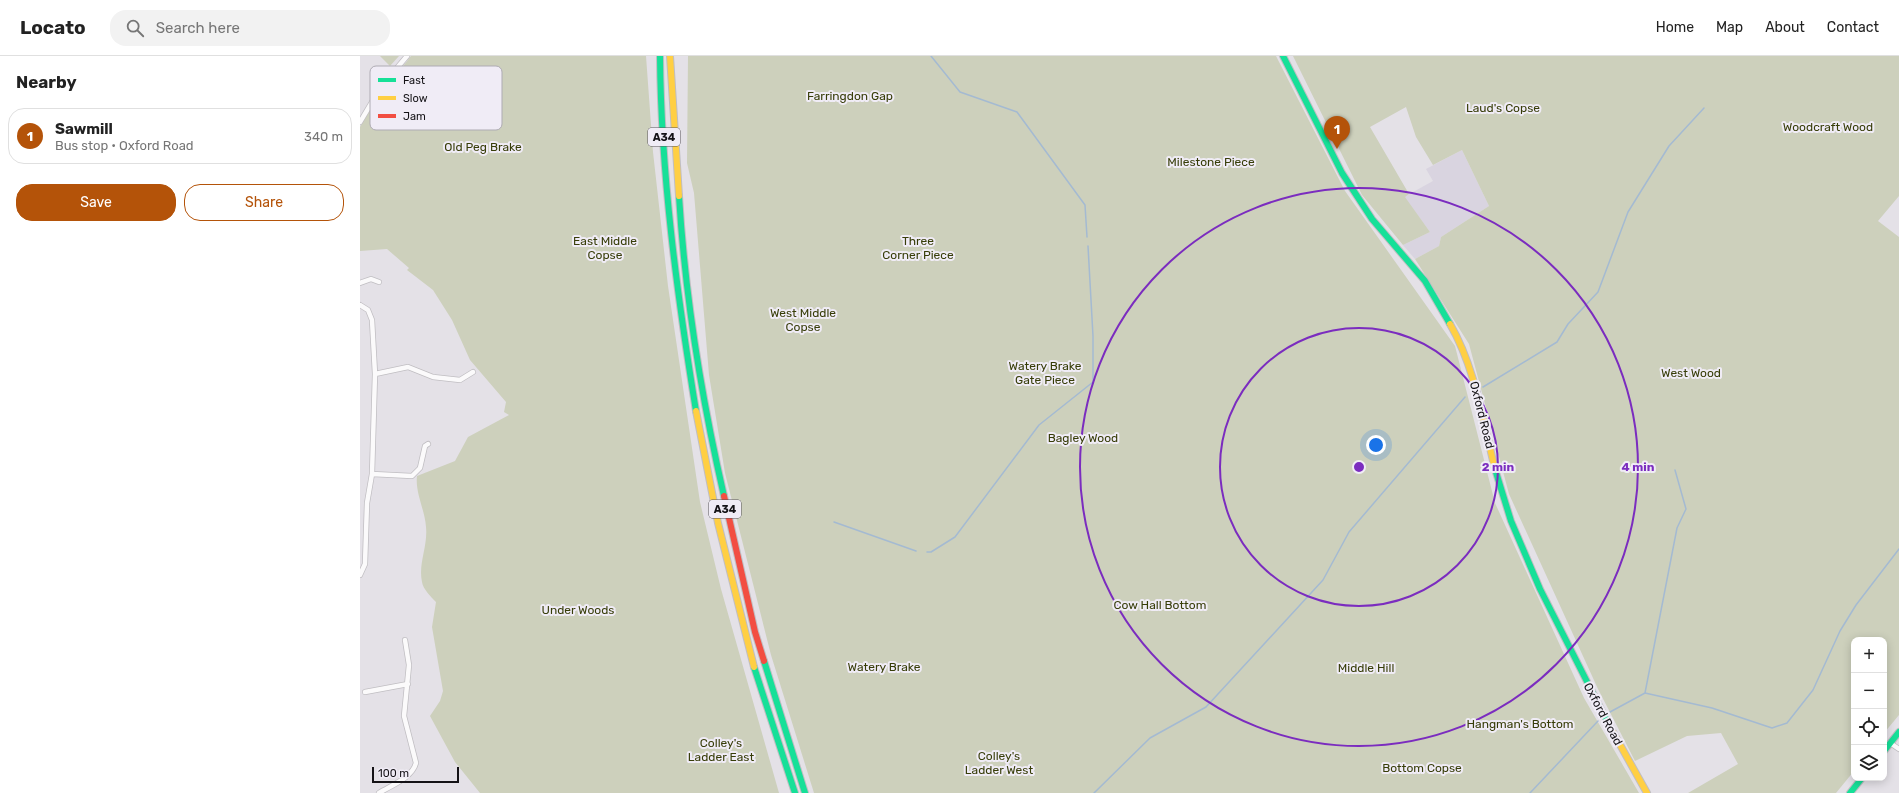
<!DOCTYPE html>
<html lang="en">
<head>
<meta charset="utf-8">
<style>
	body { margin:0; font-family:Rubik,sans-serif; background:#f2f2f2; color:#222 }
	.controls { position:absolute; right:12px; bottom:12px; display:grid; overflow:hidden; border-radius:8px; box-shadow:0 2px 10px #0003 }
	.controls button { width:36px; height:36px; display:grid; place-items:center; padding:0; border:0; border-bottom:1px solid #e0e0e0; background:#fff; color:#222; font:20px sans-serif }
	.scale { position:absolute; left:12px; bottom:10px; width:87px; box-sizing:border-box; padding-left:4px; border:2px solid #141216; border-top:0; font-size:11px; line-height:14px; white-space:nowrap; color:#141216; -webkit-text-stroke:3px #f0ecf6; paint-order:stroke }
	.you { position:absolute; left:1016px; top:389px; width:14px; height:14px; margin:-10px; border:3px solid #fff; border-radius:50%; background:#1a73e8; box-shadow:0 0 0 6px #1a73e833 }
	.badge { display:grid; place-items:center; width:26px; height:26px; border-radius:50%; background:#b45309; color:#fff; font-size:13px; font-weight:700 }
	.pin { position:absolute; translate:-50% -33px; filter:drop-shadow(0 1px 2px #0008) }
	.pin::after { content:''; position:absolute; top:21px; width:14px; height:12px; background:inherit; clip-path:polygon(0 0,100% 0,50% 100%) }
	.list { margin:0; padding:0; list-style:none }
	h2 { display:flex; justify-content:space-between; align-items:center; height:52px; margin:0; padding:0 16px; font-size:17px }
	h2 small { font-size:13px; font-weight:400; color:#767676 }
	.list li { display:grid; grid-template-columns:26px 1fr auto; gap:12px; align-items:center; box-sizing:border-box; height:56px; margin:0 8px 8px; padding:0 8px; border:1px solid #e0e0e0; border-radius:16px }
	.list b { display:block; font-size:15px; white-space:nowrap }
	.list p { margin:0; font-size:13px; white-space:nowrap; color:#767676 }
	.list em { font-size:13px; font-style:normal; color:#767676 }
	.actions { display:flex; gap:8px; padding:12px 16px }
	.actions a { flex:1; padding:9px 0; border:1px solid #b45309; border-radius:16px; text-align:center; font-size:14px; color:#b45309 }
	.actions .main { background:#b45309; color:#fff }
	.icon { flex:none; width:22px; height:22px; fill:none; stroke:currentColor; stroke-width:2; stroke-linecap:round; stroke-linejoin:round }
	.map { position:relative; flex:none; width:1539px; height:737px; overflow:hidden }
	header { display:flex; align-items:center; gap:24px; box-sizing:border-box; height:56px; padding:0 20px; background:#fff; border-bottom:1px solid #e0e0e0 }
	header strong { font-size:19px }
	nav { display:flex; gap:22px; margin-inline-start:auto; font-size:14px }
	.search { width:280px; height:36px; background:#f2f2f2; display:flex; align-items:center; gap:10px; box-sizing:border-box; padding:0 14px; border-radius:16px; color:#767676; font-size:15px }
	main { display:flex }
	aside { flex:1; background:#fff }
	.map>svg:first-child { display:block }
	.built { fill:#d9d4e0 }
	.green { fill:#cdd0bc }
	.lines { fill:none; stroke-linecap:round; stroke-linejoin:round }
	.stream { stroke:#a4bad2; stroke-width:1.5 }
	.street-casing { stroke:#c0bec2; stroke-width:6 }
	.fast-casing { stroke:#c0bec2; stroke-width:8 }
	.slow-casing { stroke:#c0bec2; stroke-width:8 }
	.jam-casing { stroke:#c0bec2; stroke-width:8 }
	.street { stroke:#fbfafb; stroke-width:4.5 }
	.fast { stroke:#16e098; stroke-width:6 }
	.slow { stroke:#ffcf43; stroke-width:6 }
	.jam { stroke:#f24e42; stroke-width:6 }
	.ring { fill:none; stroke:#7b2cbf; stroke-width:2 }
	.labels { text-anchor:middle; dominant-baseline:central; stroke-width:4; stroke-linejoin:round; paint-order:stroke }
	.shield { fill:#f0ecf6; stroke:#565359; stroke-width:1 }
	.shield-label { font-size:11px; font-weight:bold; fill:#141216 }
	.park-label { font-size:12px; fill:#373d08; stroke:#f0ecf6 }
	.street-label { font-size:12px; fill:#141216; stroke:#f0ecf6 }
	.key { fill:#f0ecf6; stroke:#aeabb3; stroke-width:1 }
	.key-label { font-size:11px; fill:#141216 }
	.centre { fill:#7b2cbf; stroke:#f0ecf6; stroke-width:2 }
	.ring-label { font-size:12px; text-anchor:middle; font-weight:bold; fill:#7b2cbf; stroke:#f0ecf6; stroke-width:4; stroke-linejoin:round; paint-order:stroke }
</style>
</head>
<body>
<header>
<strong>Locato</strong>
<div class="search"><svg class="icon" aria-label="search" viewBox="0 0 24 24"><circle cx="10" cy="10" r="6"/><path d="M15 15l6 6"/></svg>Search here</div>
<nav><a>Home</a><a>Map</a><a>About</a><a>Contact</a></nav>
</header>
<main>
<aside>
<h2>Nearby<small></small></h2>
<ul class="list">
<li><span class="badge">1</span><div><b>Sawmill</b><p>Bus stop · Oxford Road</p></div><em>340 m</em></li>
</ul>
<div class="actions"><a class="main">Save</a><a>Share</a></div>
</aside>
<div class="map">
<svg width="1539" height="737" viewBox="0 0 1539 737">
	<rect width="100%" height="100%" fill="#e4e1e7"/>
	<path class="built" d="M 1102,94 L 1129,150 L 1081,181 L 1079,190 L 1055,203 L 1043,189 L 1070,176 L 1044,141 L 1073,125 L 1066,113 Z"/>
	<path class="green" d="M 20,0 L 39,0 L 30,10 Z
		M 51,0 L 286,0 L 293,96 L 308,230 L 340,446 L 361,533 L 419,737 L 120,737 L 95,706 L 70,660 L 80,645 L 83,635 L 72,571 L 76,546 C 71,541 63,533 62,526 C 58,508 68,490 66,471 C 65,454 55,437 57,420 L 95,405 L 108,381 L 149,359 L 144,356 L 146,346 L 110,304 L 92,264 L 73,234 L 47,214 L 49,212 L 27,193 L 0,195 L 0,71 L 8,55 Z
		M 328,0 L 916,0 L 985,135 L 1095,290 L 1135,447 L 1224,642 L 1279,737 L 454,737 L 411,599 L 365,417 L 349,319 L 334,137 L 327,107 Z
		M 933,0 L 1539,0 L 1539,140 L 1518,165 L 1539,181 L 1539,659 L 1524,677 L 1524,584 L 1494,584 L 1494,715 L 1476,737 L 1328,737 L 1378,708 L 1361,677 L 1327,680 L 1275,705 L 1238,633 L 1149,438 L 1109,288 L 1055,203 L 1079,190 L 1081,181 L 1129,150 L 1102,94 L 1073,109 L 1056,81 L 1046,51 L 1010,71 L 1049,138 L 1045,141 L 1070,176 L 1043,189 L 1002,139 Z"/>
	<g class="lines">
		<path class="stream" d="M 571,0 L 600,36 L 657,56 L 725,149 L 727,181
			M 1123,331 L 1197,286 L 1208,268 L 1238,236 L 1268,156 L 1309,90 L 1344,52
			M 474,466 L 556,495
			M 567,496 L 571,496 L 595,481 L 679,369 L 733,326 L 733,280 L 728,190
			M 1285,637 L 1352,652 L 1412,672 L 1427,667 L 1453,634 L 1480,575 L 1496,549 L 1539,493
			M 1250,656 L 1285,637 L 1317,472 L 1326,453 L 1315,414
			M 734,737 L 790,682 L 846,651 L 963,524 L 989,476 L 1105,341
			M 1170,737 L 1238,665"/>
		<defs>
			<path id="street" d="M 0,66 L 21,31 L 47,0
				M 0,227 L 11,223 L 19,226
				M 0,249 L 8,254 L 12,264 L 15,318 L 12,418 L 7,447 L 5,508 L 0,519
				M 15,318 L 48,311 L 73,321 L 100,324 L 113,316
				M 12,418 L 52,420 L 60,412 L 65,390 L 68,388
				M 5,636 L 48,628
				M 1530,687 L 1539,693
				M 19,737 C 32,729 52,722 56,707 L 44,660 L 49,609 L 45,584"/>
			<path id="fast" d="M 300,0 C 301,119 317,238 336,355
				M 923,0 L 982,117 L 1012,163 L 1065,225 L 1090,268
				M 319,140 C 325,239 342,344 364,440
				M 1135,413 L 1151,465 L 1180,533 L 1249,669
				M 404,605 L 445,737
				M 394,611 L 435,737
				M 1524,695 L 1539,676
				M 1490,737 L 1502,722"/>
			<path id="slow" d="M 310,0 L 319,140
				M 1090,268 C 1115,311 1123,365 1135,413
				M 336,355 L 358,467 L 394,611
				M 1249,669 L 1287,737"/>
			<path id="jam" d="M 364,440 L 395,576 L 404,605"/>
		</defs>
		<use href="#street" class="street-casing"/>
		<use href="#fast" class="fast-casing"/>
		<use href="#slow" class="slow-casing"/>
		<use href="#jam" class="jam-casing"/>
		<use href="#street" class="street"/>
		<use href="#fast" class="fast"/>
		<use href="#slow" class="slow"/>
		<use href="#jam" class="jam"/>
	</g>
	<g class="ring">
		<circle cx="999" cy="411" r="139"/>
		<circle cx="999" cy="411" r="279"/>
	</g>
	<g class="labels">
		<g class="shield">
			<rect x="288" y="72" width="32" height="18" rx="3"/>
			<rect x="349" y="444" width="32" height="18" rx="3"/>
		</g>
		<g class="shield-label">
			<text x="304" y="81">A34</text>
			<text x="365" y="453">A34</text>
		</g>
		<g class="park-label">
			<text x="490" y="40">Farringdon Gap</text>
			<text x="1143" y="52">Laud's Copse</text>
			<text x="1468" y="71">Woodcraft Wood</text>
			<text x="123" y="91">Old Peg Brake</text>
			<text x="851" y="106">Milestone Piece</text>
			<text x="245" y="185">East Middle<tspan x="245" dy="14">Copse</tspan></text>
			<text x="558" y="185">Three<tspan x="558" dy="14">Corner Piece</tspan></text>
			<text x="443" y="257">West Middle<tspan x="443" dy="14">Copse</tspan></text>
			<text x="685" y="310">Watery Brake<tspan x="685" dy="14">Gate Piece</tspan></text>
			<text x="1331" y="317">West Wood</text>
			<text x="723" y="382">Bagley Wood</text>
			<text x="800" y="549">Cow Hall Bottom</text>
			<text x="218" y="554">Under Woods</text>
			<text x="524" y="611">Watery Brake</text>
			<text x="1006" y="612">Middle Hill</text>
			<text x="1160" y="668">Hangman's Bottom</text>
			<text x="361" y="687">Colley's<tspan x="361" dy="14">Ladder East</tspan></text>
			<text x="639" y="700">Colley's<tspan x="639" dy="14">Ladder West</tspan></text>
			<text x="1062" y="712">Bottom Copse</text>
		</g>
		<g class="street-label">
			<text transform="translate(1122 359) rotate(76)">Oxford Road</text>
			<text transform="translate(1243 658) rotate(62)">Oxford Road</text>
		</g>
	</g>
	<rect x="10" y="10" width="132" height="64" rx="6" class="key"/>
	<rect x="18" y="22" width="18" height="4" fill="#16e098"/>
	<rect x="18" y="40" width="18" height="4" fill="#ffcf43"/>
	<rect x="18" y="58" width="18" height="4" fill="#f24e42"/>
	<g class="key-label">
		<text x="43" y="28">Fast</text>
		<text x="43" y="46">Slow</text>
		<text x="43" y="64">Jam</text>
	</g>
	<circle cx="999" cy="411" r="6" class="centre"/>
	<g class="ring-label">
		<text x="1138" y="415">2 min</text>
		<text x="1278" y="415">4 min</text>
	</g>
</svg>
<div class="controls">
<button>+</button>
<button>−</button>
<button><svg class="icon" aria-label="locate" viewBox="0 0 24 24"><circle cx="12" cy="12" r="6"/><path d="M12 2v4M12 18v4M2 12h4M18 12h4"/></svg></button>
<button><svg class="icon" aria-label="layers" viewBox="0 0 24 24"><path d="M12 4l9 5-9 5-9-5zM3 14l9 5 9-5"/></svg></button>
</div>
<div class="scale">100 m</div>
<div class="you"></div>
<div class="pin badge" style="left:977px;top:93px">1</div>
</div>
</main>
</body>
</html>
